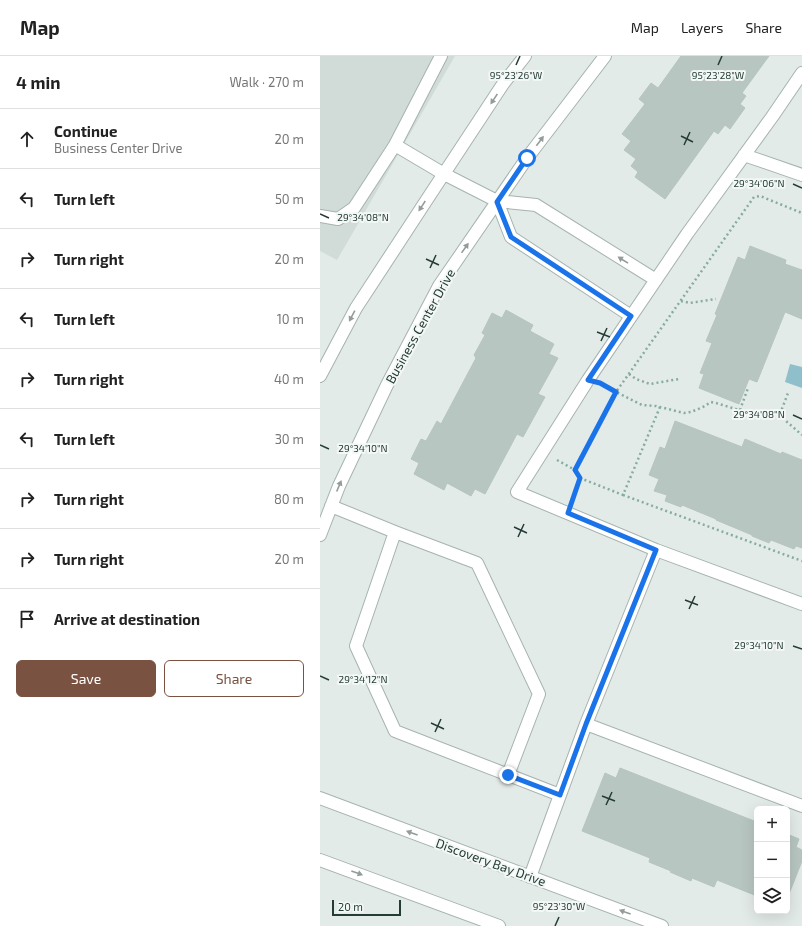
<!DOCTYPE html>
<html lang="en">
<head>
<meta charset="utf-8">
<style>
	body { margin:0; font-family:"Exo 2",sans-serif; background:#f6f6f6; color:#222 }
	.controls { position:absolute; right:12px; bottom:12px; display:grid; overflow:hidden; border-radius:6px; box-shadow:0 4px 16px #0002 }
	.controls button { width:36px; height:36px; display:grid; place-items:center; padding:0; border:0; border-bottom:1px solid #e0e0e0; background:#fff; color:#222; font:20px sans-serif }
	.scale { position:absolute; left:12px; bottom:10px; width:69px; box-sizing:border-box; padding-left:4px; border:2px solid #243b36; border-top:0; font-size:11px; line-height:14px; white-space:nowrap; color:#243b36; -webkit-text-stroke:3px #f3f8f6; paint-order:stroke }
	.stop { position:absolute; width:12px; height:12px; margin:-9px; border:3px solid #1a73e8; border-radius:50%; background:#fff }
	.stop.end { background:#1a73e8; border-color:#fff; box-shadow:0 1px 4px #0008 }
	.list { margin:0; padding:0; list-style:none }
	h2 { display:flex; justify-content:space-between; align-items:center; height:52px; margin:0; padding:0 16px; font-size:17px }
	h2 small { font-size:13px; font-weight:400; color:#767676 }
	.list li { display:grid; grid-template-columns:26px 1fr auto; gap:12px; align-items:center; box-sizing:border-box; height:60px; padding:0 16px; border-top:1px solid #e0e0e0 }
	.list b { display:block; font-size:15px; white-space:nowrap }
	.list p { margin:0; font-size:13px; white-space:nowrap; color:#767676 }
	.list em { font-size:13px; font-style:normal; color:#767676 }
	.actions { display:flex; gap:8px; padding:12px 16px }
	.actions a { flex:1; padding:9px 0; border:1px solid #7a5241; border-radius:6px; text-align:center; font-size:14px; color:#7a5241 }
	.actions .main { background:#7a5241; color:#fff }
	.icon { flex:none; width:22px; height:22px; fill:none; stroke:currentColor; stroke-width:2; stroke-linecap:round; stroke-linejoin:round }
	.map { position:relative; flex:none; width:482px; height:870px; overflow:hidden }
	header { display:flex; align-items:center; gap:24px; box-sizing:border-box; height:56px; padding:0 20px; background:#fff; border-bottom:1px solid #e0e0e0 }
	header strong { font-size:19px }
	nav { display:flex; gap:22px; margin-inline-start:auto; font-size:14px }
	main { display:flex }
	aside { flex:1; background:#fff }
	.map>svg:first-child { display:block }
	.built { fill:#d1dbd7 }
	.water { fill:#90bfcc }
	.building { fill:#b8c6c1; stroke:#b6c5bf }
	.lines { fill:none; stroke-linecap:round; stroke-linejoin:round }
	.minor-casing { stroke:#a6b3af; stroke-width:14 }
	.path { stroke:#86aca2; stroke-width:2.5; stroke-dasharray:2 3; stroke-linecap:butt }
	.minor { stroke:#fff; stroke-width:12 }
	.oneway { fill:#929d9a }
	.route { stroke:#1a73e8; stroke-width:5 }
	.ticks { fill:none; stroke:#243b36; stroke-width:1.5 }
	.labels { text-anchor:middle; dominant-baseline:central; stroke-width:4; stroke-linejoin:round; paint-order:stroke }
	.street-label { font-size:13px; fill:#243b36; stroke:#f3f8f6 }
	.ticks-label { font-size:10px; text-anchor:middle; fill:#243b36; stroke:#f3f8f6; stroke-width:4; stroke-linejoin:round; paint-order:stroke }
</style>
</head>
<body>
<header>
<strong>Map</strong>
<nav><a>Map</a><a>Layers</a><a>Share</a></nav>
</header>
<main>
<aside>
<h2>4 min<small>Walk · 270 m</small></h2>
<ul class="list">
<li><svg class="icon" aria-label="ahead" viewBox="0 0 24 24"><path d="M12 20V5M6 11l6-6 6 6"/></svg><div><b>Continue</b><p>Business Center Drive</p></div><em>20 m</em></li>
<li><svg class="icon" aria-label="left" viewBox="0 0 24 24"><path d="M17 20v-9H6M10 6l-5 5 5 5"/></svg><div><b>Turn left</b></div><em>50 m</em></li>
<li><svg class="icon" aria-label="right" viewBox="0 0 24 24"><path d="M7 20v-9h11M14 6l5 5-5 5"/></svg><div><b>Turn right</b></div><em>20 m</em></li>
<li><svg class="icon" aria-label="left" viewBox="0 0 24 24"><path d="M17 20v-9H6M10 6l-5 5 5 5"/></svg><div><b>Turn left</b></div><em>10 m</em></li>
<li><svg class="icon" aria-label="right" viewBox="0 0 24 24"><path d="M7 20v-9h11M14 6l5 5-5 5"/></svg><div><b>Turn right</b></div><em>40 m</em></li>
<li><svg class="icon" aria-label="left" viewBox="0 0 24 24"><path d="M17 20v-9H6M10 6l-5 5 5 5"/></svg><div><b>Turn left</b></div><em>30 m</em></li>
<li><svg class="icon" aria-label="right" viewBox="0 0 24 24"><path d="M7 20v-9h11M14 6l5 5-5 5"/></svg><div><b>Turn right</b></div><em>80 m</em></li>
<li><svg class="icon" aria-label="right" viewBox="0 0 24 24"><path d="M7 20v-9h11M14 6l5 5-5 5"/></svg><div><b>Turn right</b></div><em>20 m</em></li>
<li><svg class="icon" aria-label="arrive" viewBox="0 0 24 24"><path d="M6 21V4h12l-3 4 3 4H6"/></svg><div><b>Arrive at destination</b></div></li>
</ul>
<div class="actions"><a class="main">Save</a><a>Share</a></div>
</aside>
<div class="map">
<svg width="482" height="870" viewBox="0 0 482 870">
	<rect width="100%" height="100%" fill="#e3ebe8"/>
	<path class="built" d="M 0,0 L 135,0 L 17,204 L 0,195 Z"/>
	<path class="water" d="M 470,308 L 482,311 L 482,332 L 465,326 Z"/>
	<path class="building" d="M 361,0 L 449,0 L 422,37 L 426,40 L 420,48 L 425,52 L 410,73 L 405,69 L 398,78 L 394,75 L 345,143 L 315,121 L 318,116 L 311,110 L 316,103 L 304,94 L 311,85 L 302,78 L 325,48 L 319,43 L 331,27 L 338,32 Z
		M 430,190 L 466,204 L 465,208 L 482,214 L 482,263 L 465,256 L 437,326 L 429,323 L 419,348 L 379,332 L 384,318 L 380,317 L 392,287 L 386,285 L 397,259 L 395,258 L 418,201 L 425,204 Z
		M 186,254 L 213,269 L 210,275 L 234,288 L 229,298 L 238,302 L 218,338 L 225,341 L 203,381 L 197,378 L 165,438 L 155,433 L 151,440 L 127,427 L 124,434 L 94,418 L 99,407 L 91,403 L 101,383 L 106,385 L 117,365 L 121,368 L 156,302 L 154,299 L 165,279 L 162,277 L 172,257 L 182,262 Z
		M 355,365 L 422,391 L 425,383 L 461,398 L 462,396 L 482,404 L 482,492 L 476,490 L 474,493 L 451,484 L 449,487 L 432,480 L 432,479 L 396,464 L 396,463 L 362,449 L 361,451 L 345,445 L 347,439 L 334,435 L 339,423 L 329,419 L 340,391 L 345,393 Z
		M 300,712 L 429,763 L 437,766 L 437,840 L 397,824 L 394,831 L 372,822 L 371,825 L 350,816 L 351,815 L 329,806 L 330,802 L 262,775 L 285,717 L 296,722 Z
		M 467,778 L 479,783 L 476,791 L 482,794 L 482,805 L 467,843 Z"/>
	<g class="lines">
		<defs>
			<path id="minor" d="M 75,89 L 121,0
				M 424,99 L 482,119
				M 177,145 L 191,181 L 311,260
				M 0,160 L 18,163 L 34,152 L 75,89 L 124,118 L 177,145 L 216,149 L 336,224
				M 0,320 L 36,252 L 104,148 L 183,28 L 205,0
				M 11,450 L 75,476
				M 0,479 L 19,430 L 67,329 L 119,230 L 207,102 L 285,0
				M 336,494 L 482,548
				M 266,668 L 336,494 L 197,436 L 268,324 L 367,178 L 452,61 L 482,17
				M 188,719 L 219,638 L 157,507 L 75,476 L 36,590 L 75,675 L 240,739
				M 0,742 L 342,870
				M 0,804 L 179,870
				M 210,821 L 266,668 L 482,750"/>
		</defs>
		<use href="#minor" class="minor-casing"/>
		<path class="path" d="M 361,245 L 370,247 L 396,243
			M 309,318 L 316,323 L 330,328 L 359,323
			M 284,330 L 322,349 L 336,350 L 364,357 L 371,356 L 383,351 L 391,346 L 396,347 L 429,357 L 460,358 L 466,365 L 482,379
			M 420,354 L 428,332
			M 460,358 L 468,337
			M 237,404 L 255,414 L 260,422
			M 255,414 L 296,336 L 434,141 L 440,140 L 482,157
			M 303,439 L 482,505
			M 253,441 L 260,422 L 303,439 L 340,351"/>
		<use href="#minor" class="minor"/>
	</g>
	<defs><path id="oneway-solid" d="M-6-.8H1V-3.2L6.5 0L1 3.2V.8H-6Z"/></defs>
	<g class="oneway">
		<use href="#oneway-solid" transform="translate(174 43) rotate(124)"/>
		<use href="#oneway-solid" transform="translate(220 85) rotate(-53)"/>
		<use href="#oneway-solid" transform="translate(102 150) rotate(123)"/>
		<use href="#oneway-solid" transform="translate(145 192) rotate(-55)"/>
		<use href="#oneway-solid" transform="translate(303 204) rotate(-148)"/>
		<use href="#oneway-solid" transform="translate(32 260) rotate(118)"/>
		<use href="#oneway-solid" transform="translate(19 430) rotate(-67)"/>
		<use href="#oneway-solid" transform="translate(92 777) rotate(-160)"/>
		<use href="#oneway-solid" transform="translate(37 817) rotate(20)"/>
		<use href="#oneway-solid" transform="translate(305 856) rotate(-160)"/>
	</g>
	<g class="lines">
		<path class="route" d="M 188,719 L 240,739 L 266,668 L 336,494 L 248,457 L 260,422 L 255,414 L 296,336 L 280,327 L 268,324 L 311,260 L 191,181 L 177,146 L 207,102"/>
	</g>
	<path class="ticks" d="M 196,9 L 200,0M 398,9 L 402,0M 361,80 L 373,86M 364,89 L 370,76M 473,128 L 482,132M 0,158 L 9,162M 106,203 L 119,209M 110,212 L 116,199M 277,276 L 290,281M 281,285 L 287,272M 473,359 L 482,363M 0,389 L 9,393M 194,471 L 207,477M 198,481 L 204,468M 365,544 L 378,549M 369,553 L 375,540M 473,590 L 482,593M 0,620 L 9,624M 111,667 L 124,673M 115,676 L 121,663M 282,740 L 295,745M 286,749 L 292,736M 235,870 L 239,861"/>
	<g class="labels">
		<g class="street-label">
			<text transform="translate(100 270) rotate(-61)">Business Center Drive</text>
			<text transform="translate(171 806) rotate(20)">Discovery Bay Drive</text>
		</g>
	</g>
	<g class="ticks-label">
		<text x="196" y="23">95°23'26"W</text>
		<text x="398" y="23">95°23'28"W</text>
		<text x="439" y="131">29°34'06"N</text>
		<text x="43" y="165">29°34'08"N</text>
		<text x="439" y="362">29°34'08"N</text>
		<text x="43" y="396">29°34'10"N</text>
		<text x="439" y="593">29°34'10"N</text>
		<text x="43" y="627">29°34'12"N</text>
		<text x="239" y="854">95°23'30"W</text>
	</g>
</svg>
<div class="controls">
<button>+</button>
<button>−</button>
<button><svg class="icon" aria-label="layers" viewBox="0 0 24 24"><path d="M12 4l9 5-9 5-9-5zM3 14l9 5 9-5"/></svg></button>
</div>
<div class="scale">20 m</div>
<div class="stop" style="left:207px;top:102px"></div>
<div class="stop end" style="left:188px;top:719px"></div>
</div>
</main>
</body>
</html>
